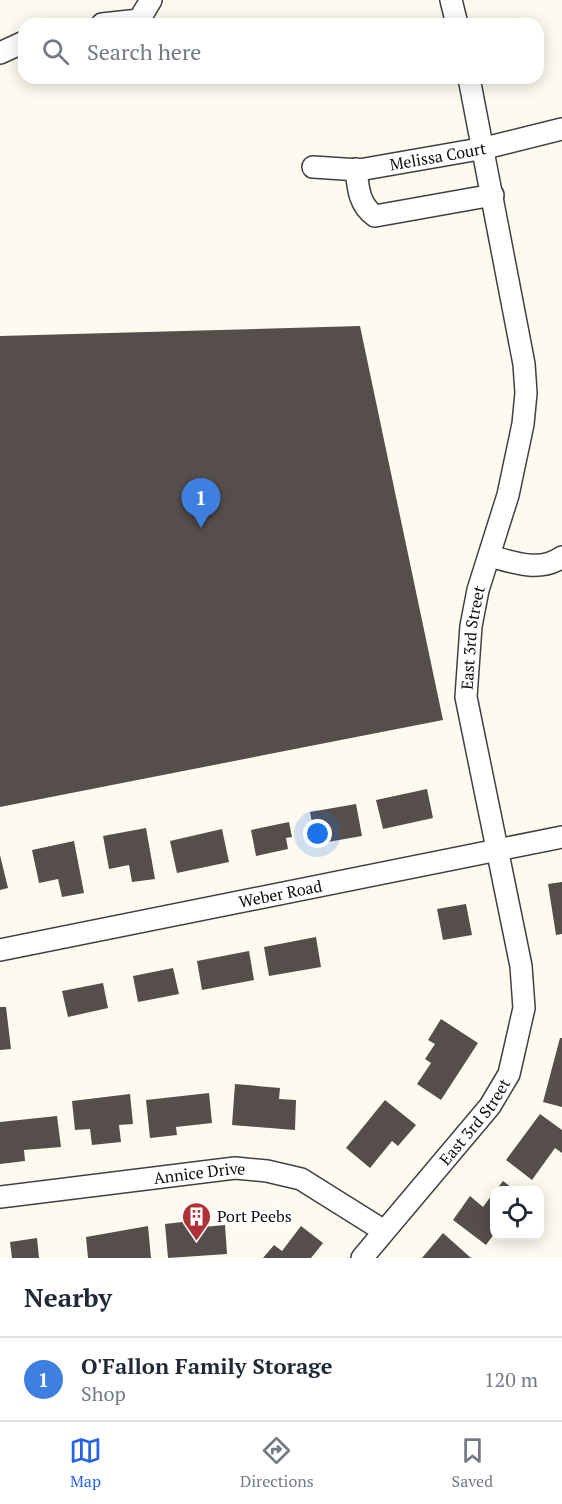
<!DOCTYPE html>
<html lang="en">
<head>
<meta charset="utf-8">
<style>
	body { margin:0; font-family:"PT Serif",serif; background:#f6f6f7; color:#1f2937 }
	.controls { position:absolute; right:18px; bottom:18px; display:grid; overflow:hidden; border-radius:12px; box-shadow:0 3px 15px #0003 }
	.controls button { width:54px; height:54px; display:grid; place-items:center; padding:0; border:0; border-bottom:2px solid #e0e1e3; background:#fff; color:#1f2937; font:30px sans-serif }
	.you { position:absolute; left:318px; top:834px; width:21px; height:21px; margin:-15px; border:4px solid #fff; border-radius:50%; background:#1a73e8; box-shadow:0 0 0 9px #1a73e833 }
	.badge { display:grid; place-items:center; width:39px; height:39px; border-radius:50%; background:#2563eb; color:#fff; font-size:20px; font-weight:700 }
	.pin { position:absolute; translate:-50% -50px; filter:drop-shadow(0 2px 3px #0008) }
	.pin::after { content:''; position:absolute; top:32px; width:21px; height:18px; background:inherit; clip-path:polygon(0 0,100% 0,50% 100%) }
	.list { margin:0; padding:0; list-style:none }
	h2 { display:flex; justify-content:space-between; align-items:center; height:78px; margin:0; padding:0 24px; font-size:26px }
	h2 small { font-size:20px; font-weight:400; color:#747a83 }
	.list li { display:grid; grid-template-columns:39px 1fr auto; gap:18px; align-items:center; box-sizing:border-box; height:84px; padding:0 24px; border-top:2px solid #e0e1e3 }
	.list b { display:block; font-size:22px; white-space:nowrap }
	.list p { margin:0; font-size:20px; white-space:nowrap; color:#747a83 }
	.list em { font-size:20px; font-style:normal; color:#747a83 }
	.icon { flex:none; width:33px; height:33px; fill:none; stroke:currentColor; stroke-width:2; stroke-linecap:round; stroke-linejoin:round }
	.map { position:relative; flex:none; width:562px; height:1258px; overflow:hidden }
	.search { position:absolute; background:#fff; box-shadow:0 3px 15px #0003; left:18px; right:18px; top:18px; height:66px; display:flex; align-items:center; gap:15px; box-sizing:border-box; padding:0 21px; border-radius:18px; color:#747a83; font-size:22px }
	.sheet { height:162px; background:#fff }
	nav { display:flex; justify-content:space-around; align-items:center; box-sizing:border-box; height:84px; border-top:2px solid #e0e1e3; background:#fff; font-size:16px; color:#747a83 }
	nav a { display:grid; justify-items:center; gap:3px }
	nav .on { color:#2563eb }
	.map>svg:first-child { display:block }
	.building { fill:#554e4b }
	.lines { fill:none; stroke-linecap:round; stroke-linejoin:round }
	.minor-casing { stroke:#404040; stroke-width:24 }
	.minor { stroke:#fff; stroke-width:21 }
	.labels { text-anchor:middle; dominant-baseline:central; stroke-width:6; stroke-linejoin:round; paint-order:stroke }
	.street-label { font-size:16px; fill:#0d0d0d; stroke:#fff }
	.poi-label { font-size:16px; fill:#0d0d0d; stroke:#fff; text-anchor:start }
</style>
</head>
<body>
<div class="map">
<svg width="562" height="1258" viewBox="0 0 562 1258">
	<rect width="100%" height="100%" fill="#fdfbef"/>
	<path class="building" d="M 360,326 L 443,720 L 0,807 L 0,336 Z
		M 427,789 L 433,818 L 383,829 L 376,800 Z
		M 356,804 L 362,836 L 316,844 L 310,812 Z
		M 289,822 L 292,837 L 286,838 L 288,849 L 256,856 L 251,830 Z
		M 146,828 L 155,879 L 132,882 L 129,865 L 109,869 L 103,836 Z
		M 222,829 L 229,862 L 177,873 L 170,841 Z
		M 74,841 L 84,893 L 62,897 L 58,879 L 39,883 L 32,850 Z
		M 0,855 L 8,888 L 0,890 Z
		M 562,882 L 562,934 L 556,935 L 548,884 Z
		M 466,904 L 472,935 L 443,940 L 437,909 Z
		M 316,937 L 321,967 L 269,976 L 264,947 Z
		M 249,951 L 254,980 L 202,990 L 197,961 Z
		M 173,968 L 179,994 L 138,1002 L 133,976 Z
		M 103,983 L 108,1008 L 68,1017 L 62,991 Z
		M 0,1007 L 6,1007 L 11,1049 L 0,1050 Z
		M 441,1019 L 478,1043 L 441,1100 L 417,1084 L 431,1063 L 425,1059 L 435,1044 L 428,1040 Z
		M 560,1038 L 562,1038 L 562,1107 L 543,1102 Z
		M 235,1084 L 280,1088 L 279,1099 L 296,1100 L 295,1130 L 232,1125 Z
		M 209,1093 L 212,1123 L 176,1127 L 177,1135 L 150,1138 L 146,1100 Z
		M 130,1094 L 133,1124 L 119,1125 L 121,1142 L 92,1145 L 90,1129 L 75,1130 L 72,1101 Z
		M 385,1100 L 416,1125 L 398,1146 L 392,1141 L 370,1168 L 346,1148 Z
		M 540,1114 L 562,1130 L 562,1153 L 555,1148 L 532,1180 L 506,1160 Z
		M 57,1116 L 61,1147 L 24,1150 L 25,1161 L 0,1164 L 0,1122 Z
		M 503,1181 L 515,1190 L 496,1190 Z
		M 494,1192 L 494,1234 L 486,1245 L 453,1220 L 470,1196 L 483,1207 Z
		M 191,1221 L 192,1228 L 225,1225 L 227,1254 L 168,1258 L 165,1224 Z
		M 148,1226 L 151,1258 L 88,1258 L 86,1237 Z
		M 301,1226 L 323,1243 L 311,1258 L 263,1258 L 274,1245 L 282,1251 Z
		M 443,1233 L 471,1258 L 422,1258 Z
		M 37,1238 L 39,1258 L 12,1258 L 10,1242 Z"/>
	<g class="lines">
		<defs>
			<g id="minor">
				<path d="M 451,0 L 457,24"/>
				<path d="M 102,24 L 139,20 L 151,0"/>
				<path d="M 0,53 L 24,42"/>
				<path id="s1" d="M 313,167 L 359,170 L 485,148 L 562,129"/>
				<path d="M 356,169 C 358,188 359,205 375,216 L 493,195"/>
				<path d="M 489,556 C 513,562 540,573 562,557"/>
				<path id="s2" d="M 0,950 L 562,837"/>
				<path id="s3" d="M 0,1197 L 235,1168 L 267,1171 L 301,1179 L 384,1231"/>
				<path id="s4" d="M 362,1258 L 490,1106 L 509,1074 L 524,1008 L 521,966 L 466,697 L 471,626 L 478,590 L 508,495 L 523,424 L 526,393 L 524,364 L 469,78"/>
			</g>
		</defs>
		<use href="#minor" class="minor-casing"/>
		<use href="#minor" class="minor"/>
	</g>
	<defs>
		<symbol id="building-pin" viewBox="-11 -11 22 30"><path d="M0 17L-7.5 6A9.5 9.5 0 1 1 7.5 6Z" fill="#b03239" stroke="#fff"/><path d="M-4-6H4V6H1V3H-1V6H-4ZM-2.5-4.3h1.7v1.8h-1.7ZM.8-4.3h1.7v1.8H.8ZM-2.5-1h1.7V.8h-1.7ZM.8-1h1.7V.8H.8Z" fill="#fff"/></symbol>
	</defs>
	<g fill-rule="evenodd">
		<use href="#building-pin" x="180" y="1200" width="33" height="45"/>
	</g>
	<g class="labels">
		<g class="street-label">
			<text stroke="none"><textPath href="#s1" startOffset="126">Melissa Court</textPath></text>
			<text stroke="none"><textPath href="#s4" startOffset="680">East 3rd Street</textPath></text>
			<text stroke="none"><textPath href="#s2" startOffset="286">Weber Road</textPath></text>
			<text stroke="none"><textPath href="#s4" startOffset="177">East 3rd Street</textPath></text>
			<text stroke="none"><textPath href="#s3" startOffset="201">Annice Drive</textPath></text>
		</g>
		<g class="poi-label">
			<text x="217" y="1216">Port Peebs</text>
		</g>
	</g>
</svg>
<div class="controls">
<button><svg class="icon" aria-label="locate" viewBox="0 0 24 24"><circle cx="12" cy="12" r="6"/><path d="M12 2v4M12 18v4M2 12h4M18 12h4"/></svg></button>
</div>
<div class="you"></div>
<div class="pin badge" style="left:201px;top:528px;background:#3f7fe0">1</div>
<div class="search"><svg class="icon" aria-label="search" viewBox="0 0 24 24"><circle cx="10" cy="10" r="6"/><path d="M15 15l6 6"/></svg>Search here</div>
</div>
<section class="sheet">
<h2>Nearby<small></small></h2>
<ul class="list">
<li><span class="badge" style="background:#3f7fe0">1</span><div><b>O'Fallon Family Storage</b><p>Shop</p></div><em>120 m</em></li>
</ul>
</section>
<nav>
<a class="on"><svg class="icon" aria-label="map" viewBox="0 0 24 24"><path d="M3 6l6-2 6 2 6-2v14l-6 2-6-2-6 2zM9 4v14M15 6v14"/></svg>Map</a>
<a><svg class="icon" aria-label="directions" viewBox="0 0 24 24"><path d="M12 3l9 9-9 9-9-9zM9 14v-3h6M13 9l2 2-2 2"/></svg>Directions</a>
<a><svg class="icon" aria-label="saved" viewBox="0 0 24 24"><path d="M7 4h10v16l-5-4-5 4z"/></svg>Saved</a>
</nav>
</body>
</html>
